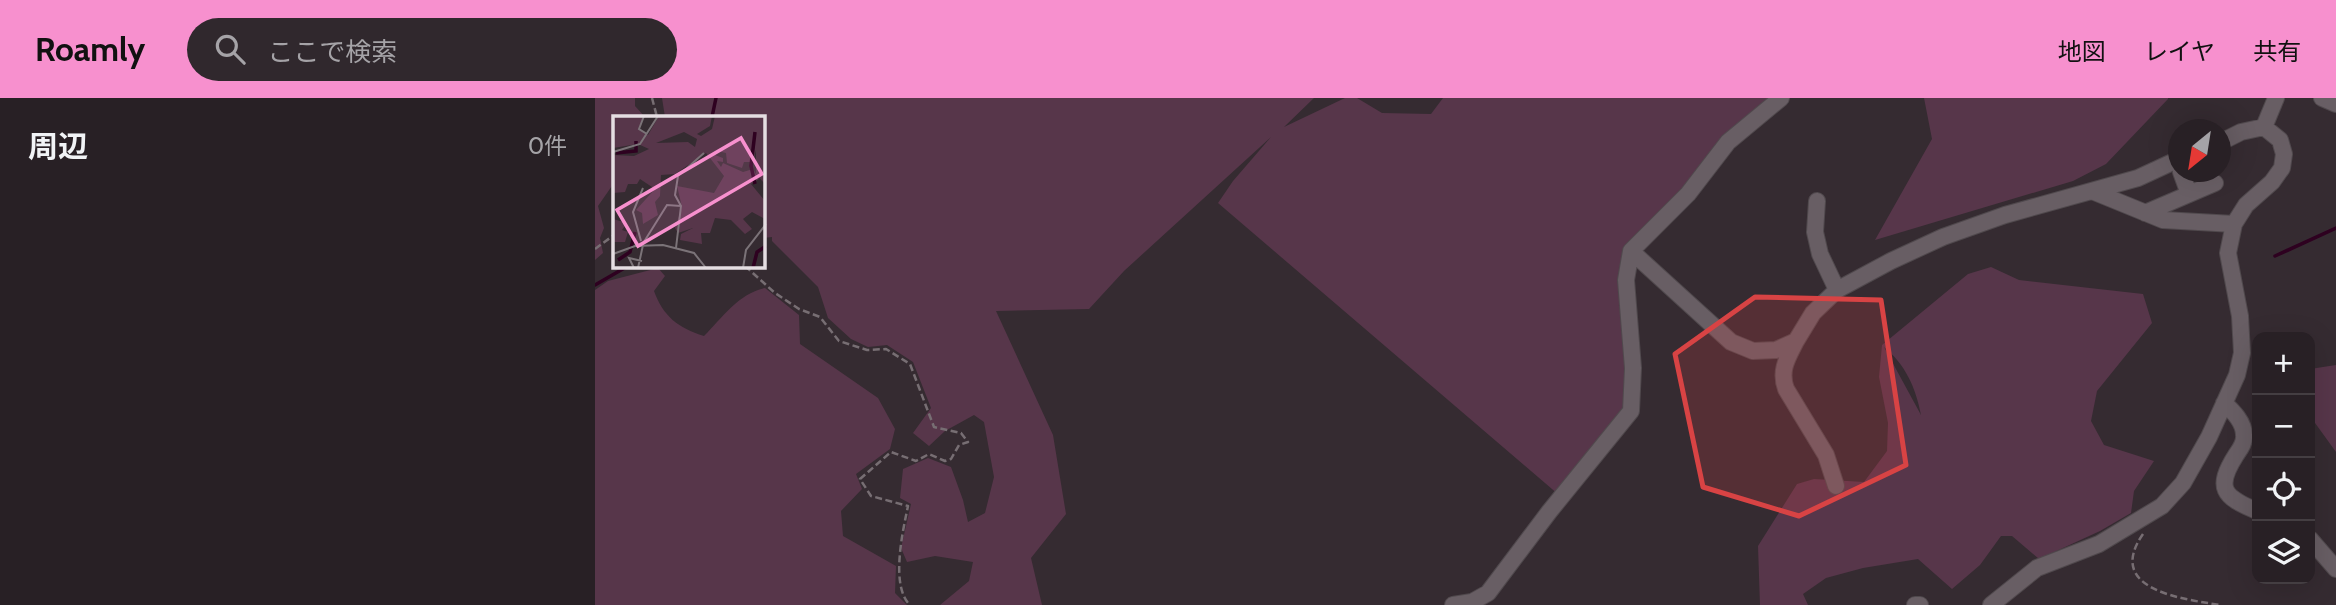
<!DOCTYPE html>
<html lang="ja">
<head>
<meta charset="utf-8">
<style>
	body { margin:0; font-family:Cabin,"Noto Sans JP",sans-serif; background:#30282d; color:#f1f3f6 }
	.controls { position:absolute; right:21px; bottom:21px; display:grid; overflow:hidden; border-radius:14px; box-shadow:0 7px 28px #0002 }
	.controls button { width:63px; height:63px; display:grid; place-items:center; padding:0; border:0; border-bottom:2px solid #443e42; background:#282025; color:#f1f3f6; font:35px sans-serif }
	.compass { position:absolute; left:1573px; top:21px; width:63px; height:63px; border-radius:50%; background:#282025; box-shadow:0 7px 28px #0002; rotate:210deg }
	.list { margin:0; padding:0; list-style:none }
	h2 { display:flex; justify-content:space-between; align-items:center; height:91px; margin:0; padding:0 28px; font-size:30px }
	h2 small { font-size:23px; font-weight:400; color:#a5a3a7 }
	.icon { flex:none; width:38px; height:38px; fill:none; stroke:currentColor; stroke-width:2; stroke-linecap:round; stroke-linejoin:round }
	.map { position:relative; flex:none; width:1741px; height:507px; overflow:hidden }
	header { display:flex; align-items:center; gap:42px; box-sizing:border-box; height:98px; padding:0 35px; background:#f790ce; color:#111 }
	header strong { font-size:33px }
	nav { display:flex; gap:38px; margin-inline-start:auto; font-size:24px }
	.search { width:490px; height:63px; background:#30282d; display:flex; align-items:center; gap:18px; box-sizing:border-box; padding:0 24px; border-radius:38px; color:#a5a3a7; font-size:26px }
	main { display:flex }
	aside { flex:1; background:#282025 }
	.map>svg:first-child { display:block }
	.green { fill:#57364a; fill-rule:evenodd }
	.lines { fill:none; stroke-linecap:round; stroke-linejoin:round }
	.stream { stroke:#2e0120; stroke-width:3.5 }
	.minor-casing { stroke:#50494d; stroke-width:18 }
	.path { stroke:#776e73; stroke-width:2.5; stroke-dasharray:7 3.5; stroke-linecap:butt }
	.minor { stroke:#685e64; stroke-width:16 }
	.marked { fill:#d84344; fill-opacity:0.2; stroke:#d84344; stroke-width:5; stroke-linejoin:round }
	.inset-river { fill:none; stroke:#2e0120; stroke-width:3.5 }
	.inset-road { fill:none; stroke:#7b7378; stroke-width:2 }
	.view { fill:#f790ce; fill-opacity:0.15; stroke:#f790ce; stroke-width:3.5 }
	.inset-edge { fill:none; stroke:#e5dee2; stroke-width:3.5 }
</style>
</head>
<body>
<header>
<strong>Roamly</strong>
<div class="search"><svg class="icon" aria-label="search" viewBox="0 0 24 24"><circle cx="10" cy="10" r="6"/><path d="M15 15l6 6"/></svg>ここで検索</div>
<nav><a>地図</a><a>レイヤ</a><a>共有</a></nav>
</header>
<main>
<aside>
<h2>周辺<small>0件</small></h2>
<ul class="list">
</ul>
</aside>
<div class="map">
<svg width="1741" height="507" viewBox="0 0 1741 507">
	<rect width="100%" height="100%" fill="#352b31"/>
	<path class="green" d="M 0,0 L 40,0 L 40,8 L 50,19 L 19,19 L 19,85 L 3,108 L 9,130 L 5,140 L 8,155 L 0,162 Z
		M 67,0 L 719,0 L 689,29 L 750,0 L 762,0 L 787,15 L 836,16 L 848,0 L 1194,0 L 1151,31 L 1042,140 L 1033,226 L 1030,312 L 964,397 L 623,105 L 638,83 L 676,39 L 529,173 L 494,211 L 401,213 L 458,337 L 471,416 L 436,460 L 447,507 L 345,507 L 374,483 L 378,464 L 340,458 L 312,464 L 306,450 L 316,406 L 305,400 L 308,371 L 333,360 L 356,369 L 368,402 L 373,424 L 390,415 L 399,379 L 389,324 L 379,317 L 350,333 L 334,348 L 318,335 L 336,310 L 318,264 L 292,247 L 273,249 L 256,241 L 233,220 L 223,189 L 177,143 L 177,139 L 168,140 L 168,19 L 70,19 Z
		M 1329,0 L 1573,0 L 1573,1 L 1511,66 L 1478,83 L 1280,142 L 1337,41 Z
		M 1396,169 L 1424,182 L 1548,196 L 1557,225 L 1502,293 L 1496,323 L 1509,347 L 1559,363 L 1539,393 L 1536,415 L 1505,433 L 1444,461 L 1417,438 L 1406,438 L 1385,467 L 1357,491 L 1323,461 L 1268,470 L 1231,480 L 1208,496 L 1213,507 L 1165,507 L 1163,448 L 1202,386 L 1219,381 L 1269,384 L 1292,353 L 1293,325 L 1284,279 L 1287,247 L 1373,176 ZM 1289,249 C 1310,266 1321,290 1326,317 Z
		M 63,170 L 70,178 L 59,193 C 68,218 83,230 109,238 C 127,220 144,195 170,190 L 204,217 L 205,246 L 283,300 L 300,331 L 295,351 L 261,376 L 267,391 L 246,413 L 248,438 L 301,468 L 300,495 L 312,507 L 0,507 L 0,192 L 13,183 Z
		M 1741,267 L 1741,354 L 1715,318 L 1715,271 Z"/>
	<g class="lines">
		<path class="stream" d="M 117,19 L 121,0
			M 1680,158 L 1741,130
			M 0,187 L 33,168"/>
		<defs>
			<path id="minor" d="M 1727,0 L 1741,6
				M 1626,44 L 1646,34 L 1669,29 L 1681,0
				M 1586,74 L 1594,96
				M 1497,93 L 1568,122 L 1639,126
				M 1222,103 L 1220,134 L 1225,156 L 1242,192
				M 1550,115 L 1620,85
				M 1036,153 L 1136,244 L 1158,253 L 1181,252 L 1201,243 L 1218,215 L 1242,192 L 1296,163 L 1348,139 L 1410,117 L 1543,80 L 1584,61
				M 1201,243 C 1193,259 1184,272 1191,291 L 1231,357 L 1241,388
				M 1629,305 C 1638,313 1649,324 1649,337 C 1650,345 1645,351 1641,357 C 1620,390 1628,399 1662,413
				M 1715,441 L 1741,471
				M 858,507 L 877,504 L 893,495 L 954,414 L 1036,313 L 1038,270 L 1031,182 L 1036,153 L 1093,96 L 1133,44 L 1186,0
				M 1320,507 L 1325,507
				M 1396,507 L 1442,470 L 1504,446 L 1567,408 L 1588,385 L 1614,339 L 1642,277 L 1647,255 L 1645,218 L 1633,155 L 1639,126 L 1651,107 L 1677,84 L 1687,70 L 1689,56 L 1685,42 L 1669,29"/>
		</defs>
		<use href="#minor" class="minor-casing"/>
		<path class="path" d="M 57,0 L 62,19
			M 0,151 L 19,137
			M 150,168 L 180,195 L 204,211 L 225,219 L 244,243 L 272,252 L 291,251 L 315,266 L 339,329 L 366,335 L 373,344 L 364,347 L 356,361 L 350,363 L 334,356 L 321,363 L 296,354 L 265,381 L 276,398 L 313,408 C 308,432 295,488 315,507
			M 1548,436 C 1509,492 1588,501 1625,507"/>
		<use href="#minor" class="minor"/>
	</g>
	<path class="marked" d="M 1160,199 L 1286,202 L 1311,367 L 1204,418 L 1108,389 L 1080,256 Z"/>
	<g transform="translate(18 18)">
		<rect width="152" height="152" fill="#352b31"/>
		<path d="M 0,0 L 30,0 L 26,13 L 35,19 L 46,0 L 99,0 L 97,10 L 84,18 L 88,20 L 99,13 L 102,0 L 152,0 L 152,68 L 143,58 L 143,34 L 140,46 L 131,46 L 129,52 L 114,47 L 113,37 L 104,35 L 102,39 L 110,42 L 110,46 L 104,45 L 108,51 L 110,47 L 130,56 L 140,53 L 146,63 L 138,68 L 152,85 L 152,103 L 139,96 L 130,103 L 139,113 L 132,118 L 118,104 L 102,102 L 97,117 L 88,117 L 89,128 L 67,124 L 68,118 L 80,112 L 65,117 L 62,112 L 69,91 L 64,70 L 101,77 L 111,60 L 93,37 L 62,58 L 48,59 L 47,80 L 42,86 L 45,99 L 30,108 L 29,97 L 23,94 L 42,73 L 27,63 L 24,68 L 15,68 L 12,76 L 0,77 L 0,39 L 21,40 L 36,33 L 25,28 L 0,32 ZM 71,16 L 84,23 L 82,31 L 75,26 L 43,27 ZM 0,103 L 14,107 L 9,114 L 15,116 L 12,126 L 0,126 Z" fill="#57364a" fill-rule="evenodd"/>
		<path class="inset-river" d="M 3,37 L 23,35 L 23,25M 142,68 L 138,50 L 142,16M 5,144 L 17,136 L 22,116M 140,152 L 144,136 L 153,130"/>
		<path class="inset-road" d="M 31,0 L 26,13 L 34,18M 0,36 L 27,28 L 45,0M 28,125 L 20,96 L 30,72M 29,129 L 54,89 L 68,90M 63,132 L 68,90 L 62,79 L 65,60 L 91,37M 0,138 L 22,130 L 50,129 L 81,137 L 93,152M 21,152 L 16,142 L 29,145M 25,152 L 30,129M 130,152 L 133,134 L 153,108"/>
		<path class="view" d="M 128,22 L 149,58 L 25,130 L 4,94 Z"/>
		<rect width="152" height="152" class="inset-edge"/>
	</g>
</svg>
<div class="controls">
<button>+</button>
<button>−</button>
<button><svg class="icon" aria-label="locate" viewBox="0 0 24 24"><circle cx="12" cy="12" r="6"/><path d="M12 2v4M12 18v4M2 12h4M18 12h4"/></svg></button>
<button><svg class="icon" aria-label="layers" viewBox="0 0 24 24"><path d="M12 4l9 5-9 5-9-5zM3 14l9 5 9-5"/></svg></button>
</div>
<svg class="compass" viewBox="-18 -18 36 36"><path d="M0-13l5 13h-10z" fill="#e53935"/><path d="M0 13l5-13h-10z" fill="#a5a3a7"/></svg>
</div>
</main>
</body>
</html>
